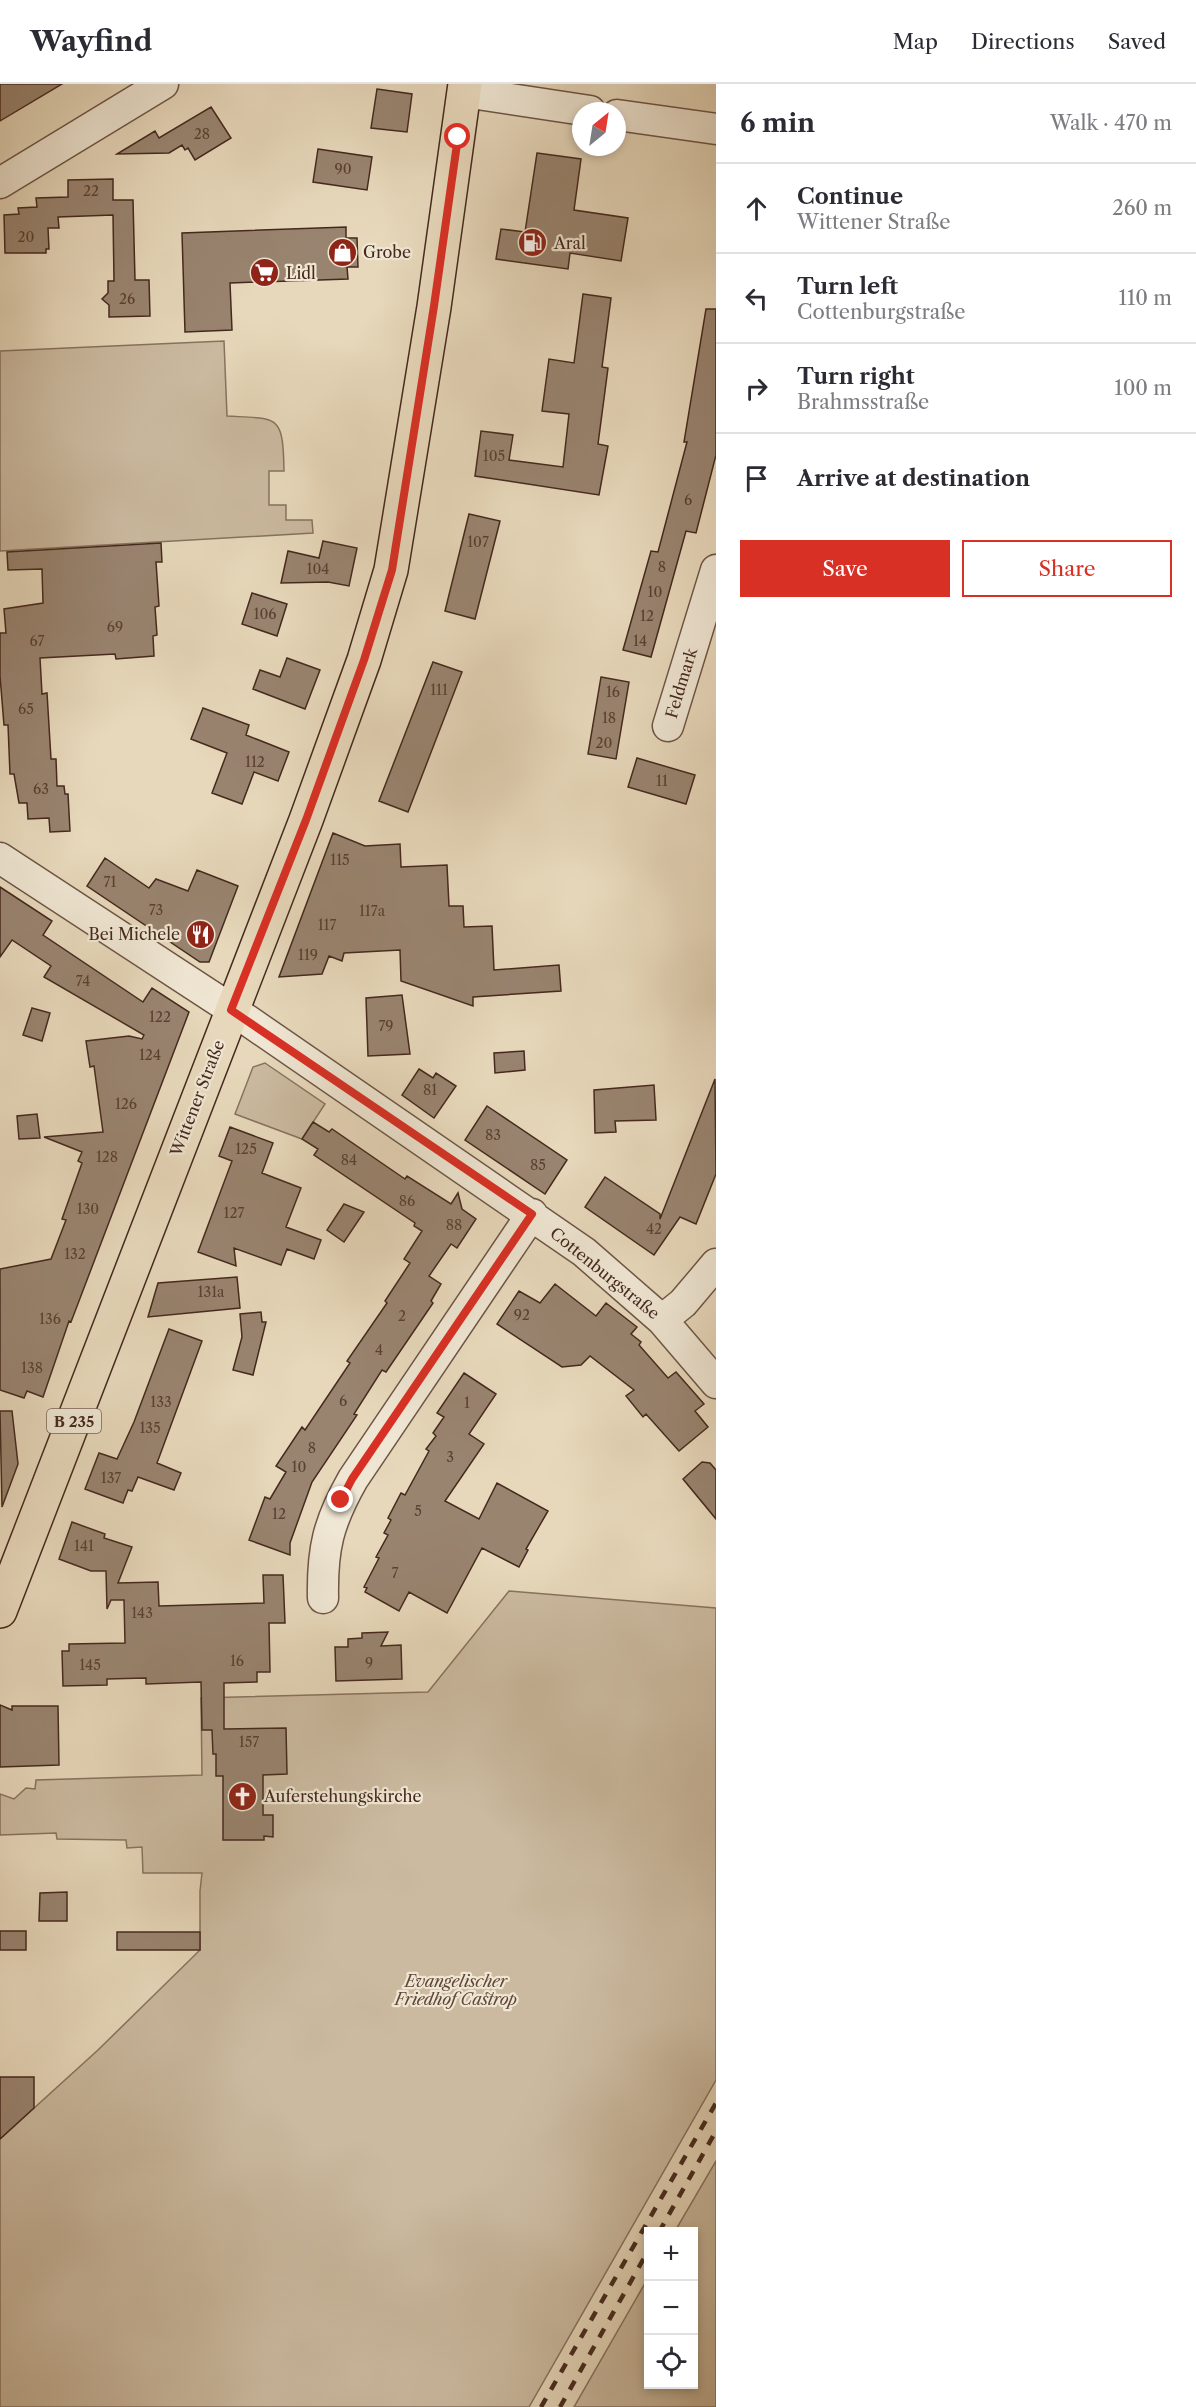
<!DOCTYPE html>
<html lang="en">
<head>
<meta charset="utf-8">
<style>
	body { margin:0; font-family:"Libre Caslon Text",serif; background:#f2f2f3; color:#2b2b33 }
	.controls { position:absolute; right:18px; bottom:18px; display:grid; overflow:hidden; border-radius:0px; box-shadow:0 3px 9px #0003 }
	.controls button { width:54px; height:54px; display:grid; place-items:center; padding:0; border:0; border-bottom:2px solid #e1e1e2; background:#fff; color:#2b2b33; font:30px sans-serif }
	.compass { position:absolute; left:572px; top:18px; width:54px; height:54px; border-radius:50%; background:#fff; box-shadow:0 3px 9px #0003; rotate:30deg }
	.stop { position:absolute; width:18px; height:18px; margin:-14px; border:4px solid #d93025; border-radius:50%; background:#fff }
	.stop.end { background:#d93025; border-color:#fff; box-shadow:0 2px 6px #0008 }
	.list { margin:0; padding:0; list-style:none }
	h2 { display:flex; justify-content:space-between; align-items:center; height:78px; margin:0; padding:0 24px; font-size:26px }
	h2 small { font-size:20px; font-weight:400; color:#7c7c81 }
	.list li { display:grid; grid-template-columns:39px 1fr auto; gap:18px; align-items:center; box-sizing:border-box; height:90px; padding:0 24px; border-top:2px solid #e1e1e2 }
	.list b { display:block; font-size:22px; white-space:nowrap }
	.list p { margin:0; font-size:20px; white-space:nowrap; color:#7c7c81 }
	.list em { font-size:20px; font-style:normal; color:#7c7c81 }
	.actions { display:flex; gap:12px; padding:18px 24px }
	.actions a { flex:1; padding:14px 0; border:2px solid #d93025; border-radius:0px; text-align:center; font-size:21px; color:#d93025 }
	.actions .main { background:#d93025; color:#fff }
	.icon { flex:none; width:33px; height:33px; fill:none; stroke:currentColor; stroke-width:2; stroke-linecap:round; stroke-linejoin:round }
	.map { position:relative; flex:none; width:716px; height:2323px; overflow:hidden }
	header { display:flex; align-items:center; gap:36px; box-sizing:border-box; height:84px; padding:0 30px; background:#fff; border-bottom:2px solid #e1e1e2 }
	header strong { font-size:28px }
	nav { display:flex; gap:33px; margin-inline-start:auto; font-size:21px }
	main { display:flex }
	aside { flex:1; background:#fff }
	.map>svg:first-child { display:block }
	.green { fill:#cbbaa0; stroke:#88725f; stroke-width:1.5 }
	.building { fill:#998470; stroke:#45291e; stroke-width:1.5 }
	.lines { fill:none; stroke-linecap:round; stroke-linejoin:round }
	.minor-casing { stroke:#6e5545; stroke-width:33 }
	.major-casing { stroke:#45291e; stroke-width:36 }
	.minor { stroke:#efe6d3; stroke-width:30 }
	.major { stroke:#e7d8bb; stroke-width:33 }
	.rail { stroke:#45291e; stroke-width:4.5; stroke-dasharray:10 10; stroke-linecap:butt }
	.route { stroke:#d93025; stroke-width:8 }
	.labels { text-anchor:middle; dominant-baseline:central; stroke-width:4.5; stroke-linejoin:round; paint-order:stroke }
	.number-label { font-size:14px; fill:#5a4032 }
	.shield { fill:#efe6d3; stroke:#786254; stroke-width:1.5 }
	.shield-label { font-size:15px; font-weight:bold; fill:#45291e }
	.poi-label { font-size:16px; fill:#45291e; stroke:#efe6d3; text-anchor:start }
	.street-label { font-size:16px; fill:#45291e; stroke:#efe6d3 }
	.park-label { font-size:16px; font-style:italic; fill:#604638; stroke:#efe6d3 }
</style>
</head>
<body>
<header>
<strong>Wayfind</strong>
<nav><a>Map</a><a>Directions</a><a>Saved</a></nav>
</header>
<main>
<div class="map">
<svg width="716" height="2323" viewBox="0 0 716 2323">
	<rect width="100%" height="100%" fill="#e7d8bb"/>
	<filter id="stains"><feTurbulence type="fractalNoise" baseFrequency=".00333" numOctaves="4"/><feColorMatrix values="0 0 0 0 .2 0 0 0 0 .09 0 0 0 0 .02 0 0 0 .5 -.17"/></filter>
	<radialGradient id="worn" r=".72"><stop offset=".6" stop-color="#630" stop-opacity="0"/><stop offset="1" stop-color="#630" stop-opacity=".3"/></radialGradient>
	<path class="green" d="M 224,257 L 227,332 C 279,335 283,330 284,387 L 269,387 L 269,421 L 286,421 L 286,436 L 312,436 L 313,449 L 0,467 L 0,267 Z
		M 265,979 L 325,1020 L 302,1055 L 235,1030 L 253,983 Z
		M 509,1507 L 716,1524 L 716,1996 L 529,2323 L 0,2323 L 0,2055 L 98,1966 L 200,1866 L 200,1807 L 202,1789 L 143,1789 L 142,1763 L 127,1764 L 126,1756 L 57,1755 L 56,1749 L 0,1751 L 0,1710 L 14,1715 L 26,1704 L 35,1705 L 36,1696 L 202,1691 L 201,1614 L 428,1608 Z
		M 716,2077 L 716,2323 L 574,2323 L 648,2194 L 648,2300 L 694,2300 L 694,2148 L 675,2147 Z"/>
	<path class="building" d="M 0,0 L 62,0 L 0,37 Z
		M 377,5 L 412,10 L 407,48 L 371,44 Z
		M 211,23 L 231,54 L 195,76 L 188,64 L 185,66 L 182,61 L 169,69 L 117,70 L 155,47 L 159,54 Z
		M 318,65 L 372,73 L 367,106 L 313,98 Z
		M 537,69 L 581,75 L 574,126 L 628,134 L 621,177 L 570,169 L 568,185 L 496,175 L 501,145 L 525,148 Z
		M 113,95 L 113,116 L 133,116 L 135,196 L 149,196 L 150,232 L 109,233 L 109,221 L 102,215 L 108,209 L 108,197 L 114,197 L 113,131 L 58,133 L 59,144 L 48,144 L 49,165 L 46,165 L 46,169 L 5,169 L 4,131 L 19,130 L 18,124 L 37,123 L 36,114 L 68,113 L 68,96 Z
		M 346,143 L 346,154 L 357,154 L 358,183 L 347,183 L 348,195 L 230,199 L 232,246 L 185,248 L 182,149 Z
		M 583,210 L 611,214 L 602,283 L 608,284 L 598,360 L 608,362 L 599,411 L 475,392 L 481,347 L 513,351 L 509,376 L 563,383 L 569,330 L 542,327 L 549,275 L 574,279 Z
		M 706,225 L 716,225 L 716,371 L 696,449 L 686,447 L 651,573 L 623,566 L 651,467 L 658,468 L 687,358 L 684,358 Z
		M 469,430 L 500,437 L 475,535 L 445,527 Z
		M 323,457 L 357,464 L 349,502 L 328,498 L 281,499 L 288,467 L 319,474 Z
		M 161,459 L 162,478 L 156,478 L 159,522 L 155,523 L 157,551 L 153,552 L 154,572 L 116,575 L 115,570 L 40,574 L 42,610 L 47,609 L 51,675 L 56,675 L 57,702 L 64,702 L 65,710 L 68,710 L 70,747 L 50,748 L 49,734 L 28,735 L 27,719 L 19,719 L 14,690 L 10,690 L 8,641 L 4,641 L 0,592 L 0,549 L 6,549 L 4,525 L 43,519 L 42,485 L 8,486 L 7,468 Z
		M 252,509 L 287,520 L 277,552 L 242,540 Z
		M 287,574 L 320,586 L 305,625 L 253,605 L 260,586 L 280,593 Z
		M 433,578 L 462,588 L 408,728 L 379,717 Z
		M 601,593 L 629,598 L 616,675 L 588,670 Z
		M 203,624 L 249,641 L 246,651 L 289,668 L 278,697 L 254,688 L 242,720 L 212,709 L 227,669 L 191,655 Z
		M 637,674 L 695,691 L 686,720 L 628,703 Z
		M 333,749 L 365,762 L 400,760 L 401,783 L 447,781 L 449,822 L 463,822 L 464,843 L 492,842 L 494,886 L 559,881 L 561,907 L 473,913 L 473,922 L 401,897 L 400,866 L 344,869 L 342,877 L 329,872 L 322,890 L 279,893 Z
		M 105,774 L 149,804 L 156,795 L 188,807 L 197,786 L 238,802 L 209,878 L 200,878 L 87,802 Z
		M 0,803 L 52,837 L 43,851 L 143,918 L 152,904 L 189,928 L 71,1238 L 69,1237 L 43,1313 L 27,1307 L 24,1314 L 0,1306 L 0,1185 L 51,1175 L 66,1136 L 62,1135 L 82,1079 L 78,1077 L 82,1068 L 44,1053 L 103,1048 L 94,982 L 90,983 L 86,957 L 129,952 L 142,955 L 144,951 L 44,893 L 51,882 L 12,856 L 0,873 Z
		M 402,911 L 410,970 L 368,972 L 366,914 Z
		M 32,924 L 50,929 L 42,957 L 23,951 Z
		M 524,967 L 525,986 L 495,989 L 494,969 Z
		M 419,985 L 433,994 L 436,989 L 456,1002 L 434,1034 L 402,1011 Z
		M 715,995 L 716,1090 L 696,1140 L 680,1133 L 654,1171 L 585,1123 L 605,1093 L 660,1130 L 660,1135 Z
		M 654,1001 L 656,1036 L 615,1037 L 616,1048 L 595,1049 L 594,1006 Z
		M 487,1022 L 567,1076 L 545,1110 L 465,1056 Z
		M 37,1030 L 40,1054 L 19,1055 L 17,1032 Z
		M 313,1038 L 329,1048 L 332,1045 L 405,1095 L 407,1092 L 451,1120 L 458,1109 L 462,1125 L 476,1135 L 457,1164 L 451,1160 L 429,1192 L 441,1200 L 431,1217 L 433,1219 L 386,1288 L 382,1286 L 354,1330 L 357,1331 L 312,1398 L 290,1459 L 290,1471 L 249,1456 L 265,1413 L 270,1415 L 286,1388 L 276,1382 L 302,1343 L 305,1346 L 350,1279 L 347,1277 L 387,1219 L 385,1217 L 410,1179 L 404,1175 L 422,1147 L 414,1142 L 415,1139 L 314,1071 L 318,1065 L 302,1055 Z
		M 230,1043 L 273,1059 L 262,1089 L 301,1104 L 286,1143 L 321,1156 L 314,1175 L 287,1165 L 281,1181 L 234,1164 L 236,1182 L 198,1168 L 232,1077 L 219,1072 Z
		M 344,1120 L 364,1128 L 344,1158 L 327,1146 Z
		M 237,1193 L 240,1224 L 148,1233 L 158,1199 Z
		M 555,1200 L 596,1232 L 606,1219 L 637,1243 L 631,1250 L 641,1258 L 639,1261 L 668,1294 L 676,1288 L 704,1320 L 695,1327 L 708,1343 L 679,1367 L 646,1330 L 643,1333 L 626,1312 L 634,1306 L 590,1272 L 581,1281 L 562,1283 L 497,1240 L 519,1207 L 540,1219 Z
		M 261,1228 L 262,1238 L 266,1238 L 253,1291 L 233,1286 L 242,1253 L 240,1230 Z
		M 169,1245 L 202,1257 L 157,1379 L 181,1389 L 174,1406 L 138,1393 L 132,1407 L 128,1406 L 123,1419 L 85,1405 L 99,1369 L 117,1375 L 134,1338 Z
		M 464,1289 L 496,1310 L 469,1350 L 484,1360 L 445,1417 L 479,1435 L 497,1399 L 548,1427 L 526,1465 L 528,1466 L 519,1483 L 482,1464 L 447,1529 L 409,1508 L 399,1527 L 365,1508 L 367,1504 L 364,1503 L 379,1474 L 376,1473 L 388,1451 L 384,1449 L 391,1436 L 388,1434 L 401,1409 L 405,1411 L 429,1367 L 426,1365 L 436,1352 L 433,1349 L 444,1333 L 437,1329 Z
		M 0,1327 L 12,1327 L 18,1380 L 2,1423 Z
		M 702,1378 L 710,1379 L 716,1386 L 716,1435 L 683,1395 Z
		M 72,1438 L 105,1450 L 104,1454 L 132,1463 L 118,1499 L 158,1498 L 159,1522 L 264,1519 L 263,1491 L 283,1491 L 285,1539 L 269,1539 L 270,1588 L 257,1588 L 257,1598 L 224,1599 L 224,1645 L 286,1644 L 287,1690 L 263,1691 L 263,1731 L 273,1731 L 273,1753 L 264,1752 L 264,1756 L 223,1756 L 223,1692 L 216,1692 L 216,1670 L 213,1670 L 212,1646 L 202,1646 L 201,1598 L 146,1600 L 146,1594 L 107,1595 L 107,1601 L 63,1602 L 62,1567 L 69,1567 L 69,1560 L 125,1559 L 124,1516 L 111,1516 L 107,1525 L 106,1487 L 91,1487 L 59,1475 Z
		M 388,1548 L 381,1562 L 401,1561 L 402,1595 L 336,1597 L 335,1563 L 348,1563 L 348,1555 L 362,1554 L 362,1549 Z
		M 0,1621 L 12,1626 L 12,1622 L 58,1622 L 59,1681 L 0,1683 Z
		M 67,1808 L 67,1837 L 39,1837 L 40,1809 Z
		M 0,1847 L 26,1847 L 26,1866 L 0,1866 Z
		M 117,1848 L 200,1848 L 200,1866 L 117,1866 Z
		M 0,1993 L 34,1993 L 34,2024 L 0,2055 Z"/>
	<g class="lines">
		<defs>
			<path id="minor" d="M 464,8 L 590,27
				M 617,31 L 716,45
				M 0,99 L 163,0
				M 668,642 L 716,486
				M 0,774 L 231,925 L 584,1168 L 662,1236 L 716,1299
				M 662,1236 L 683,1219 L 716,1180
				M 323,1514 C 322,1465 328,1439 353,1395 L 532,1130"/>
			<path id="major" d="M 0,1527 L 306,736 L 364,576 L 391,486 L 434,223 L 465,0"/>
		</defs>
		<use href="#minor" class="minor-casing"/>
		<use href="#major" class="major-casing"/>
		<use href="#minor" class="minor"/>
		<use href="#major" class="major"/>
		<path class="rail" d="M 659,2148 L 716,2047
			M 541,2323 L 716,2019
			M 560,2323 L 648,2167"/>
	</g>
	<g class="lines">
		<path class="route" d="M 341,1416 L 352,1395 L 532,1130 L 231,926 L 306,736 L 364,576 L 392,486 L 434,222 L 458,53"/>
	</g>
	<defs>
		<symbol id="fuel-disc" viewBox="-11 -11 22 22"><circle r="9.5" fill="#8f2418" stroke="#efe6d3"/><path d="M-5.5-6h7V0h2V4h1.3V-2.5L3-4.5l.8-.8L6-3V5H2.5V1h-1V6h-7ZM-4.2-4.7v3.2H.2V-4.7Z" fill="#fff"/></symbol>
		<symbol id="shop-disc" viewBox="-11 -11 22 22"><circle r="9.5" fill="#8f2418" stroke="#efe6d3"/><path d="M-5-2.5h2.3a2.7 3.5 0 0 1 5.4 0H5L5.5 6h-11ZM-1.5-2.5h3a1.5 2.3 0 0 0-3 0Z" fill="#fff"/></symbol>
		<symbol id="supermarket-disc" viewBox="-11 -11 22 22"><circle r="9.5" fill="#8f2418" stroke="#efe6d3"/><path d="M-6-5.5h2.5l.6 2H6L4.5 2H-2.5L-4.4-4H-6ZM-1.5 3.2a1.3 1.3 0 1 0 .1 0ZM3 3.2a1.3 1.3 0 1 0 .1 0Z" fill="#fff"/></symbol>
		<symbol id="restaurant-disc" viewBox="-11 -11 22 22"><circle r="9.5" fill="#8f2418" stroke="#efe6d3"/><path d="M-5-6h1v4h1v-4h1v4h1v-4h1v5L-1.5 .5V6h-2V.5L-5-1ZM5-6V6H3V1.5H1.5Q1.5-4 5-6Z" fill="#fff"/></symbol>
		<symbol id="church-disc" viewBox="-11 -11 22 22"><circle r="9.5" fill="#8f2418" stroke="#efe6d3"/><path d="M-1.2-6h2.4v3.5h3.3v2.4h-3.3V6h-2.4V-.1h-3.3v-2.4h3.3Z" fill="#fff"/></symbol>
	</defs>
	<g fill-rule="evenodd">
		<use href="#fuel-disc" x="516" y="142" width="33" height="33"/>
		<use href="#shop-disc" x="326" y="152" width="33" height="33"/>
		<use href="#supermarket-disc" x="248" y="172" width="33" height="33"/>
		<use href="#restaurant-disc" x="184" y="834" width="33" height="33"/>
		<use href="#church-disc" x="226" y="1696" width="33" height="33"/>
	</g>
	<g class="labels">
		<g class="number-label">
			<text x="202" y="50">28</text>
			<text x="343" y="85">90</text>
			<text x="91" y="107">22</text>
			<text x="26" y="153">20</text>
			<text x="127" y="215">26</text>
			<text x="494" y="372">105</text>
			<text x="688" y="416">6</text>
			<text x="478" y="458">107</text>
			<text x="662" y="483">8</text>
			<text x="318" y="485">104</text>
			<text x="655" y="508">10</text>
			<text x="265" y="530">106</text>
			<text x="647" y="532">12</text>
			<text x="115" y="543">69</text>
			<text x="37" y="557">67</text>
			<text x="640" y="557">14</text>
			<text x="439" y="606">111</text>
			<text x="613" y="608">16</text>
			<text x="26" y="625">65</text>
			<text x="609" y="634">18</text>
			<text x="604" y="659">20</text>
			<text x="255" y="678">112</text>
			<text x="662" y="697">11</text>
			<text x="41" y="705">63</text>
			<text x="340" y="776">115</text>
			<text x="110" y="798">71</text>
			<text x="156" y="826">73</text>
			<text x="372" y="827">117a</text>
			<text x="327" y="841">117</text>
			<text x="308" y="871">119</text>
			<text x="83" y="897">74</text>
			<text x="160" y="933">122</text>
			<text x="386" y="942">79</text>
			<text x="150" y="971">124</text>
			<text x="430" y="1006">81</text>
			<text x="126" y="1020">126</text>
			<text x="493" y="1051">83</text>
			<text x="246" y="1065">125</text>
			<text x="107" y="1073">128</text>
			<text x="349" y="1076">84</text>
			<text x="538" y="1081">85</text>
			<text x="407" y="1117">86</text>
			<text x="88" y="1125">130</text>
			<text x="234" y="1129">127</text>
			<text x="454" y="1141">88</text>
			<text x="654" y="1145">42</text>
			<text x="75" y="1170">132</text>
			<text x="211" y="1208">131a</text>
			<text x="522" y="1231">92</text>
			<text x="402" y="1232">2</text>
			<text x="50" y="1235">136</text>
			<text x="379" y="1266">4</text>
			<text x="32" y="1284">138</text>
			<text x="343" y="1317">6</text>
			<text x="161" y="1318">133</text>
			<text x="467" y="1319">1</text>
			<text x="150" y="1344">135</text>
			<text x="312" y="1364">8</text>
			<text x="450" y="1373">3</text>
			<text x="299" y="1383">10</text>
			<text x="111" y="1394">137</text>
			<text x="418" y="1427">5</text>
			<text x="279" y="1430">12</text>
			<text x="84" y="1462">141</text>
			<text x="395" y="1489">7</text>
			<text x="142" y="1529">143</text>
			<text x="237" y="1577">16</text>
			<text x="369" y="1579">9</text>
			<text x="90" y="1581">145</text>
			<text x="249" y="1658">157</text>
		</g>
		<rect class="shield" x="47" y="1325" width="54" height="24" rx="4.5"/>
		<g class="shield-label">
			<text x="74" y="1337">B 235</text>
		</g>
		<g class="poi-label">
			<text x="554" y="159">Aral</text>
			<text x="363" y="168">Grobe</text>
			<text x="286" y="189">Lidl</text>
			<text x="180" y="850" text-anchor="end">Bei Michele</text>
			<text x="264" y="1712">Auferstehungskirche</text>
		</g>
		<g class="street-label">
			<text transform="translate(681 599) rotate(-73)">Feldmark</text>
			<text transform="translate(197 1014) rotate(-69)">Wittener Straße</text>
			<text transform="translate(605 1189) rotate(39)">Cottenburgstraße</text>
		</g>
		<g class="park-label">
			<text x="456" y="1897">Evangelischer<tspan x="456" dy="18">Friedhof Castrop</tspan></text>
		</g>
	</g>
	<rect width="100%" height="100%" filter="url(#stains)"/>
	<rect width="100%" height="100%" fill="url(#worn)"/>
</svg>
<div class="controls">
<button>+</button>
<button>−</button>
<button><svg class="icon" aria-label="locate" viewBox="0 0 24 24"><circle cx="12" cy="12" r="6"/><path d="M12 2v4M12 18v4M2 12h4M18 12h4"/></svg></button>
</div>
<svg class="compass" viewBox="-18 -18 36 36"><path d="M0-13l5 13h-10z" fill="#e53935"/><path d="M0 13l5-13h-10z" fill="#7c7c81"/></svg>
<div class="stop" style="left:458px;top:53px"></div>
<div class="stop end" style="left:341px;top:1416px"></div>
</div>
<aside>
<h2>6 min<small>Walk · 470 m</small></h2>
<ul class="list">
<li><svg class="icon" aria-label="ahead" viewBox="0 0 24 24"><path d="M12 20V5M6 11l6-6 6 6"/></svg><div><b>Continue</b><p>Wittener Straße</p></div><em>260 m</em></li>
<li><svg class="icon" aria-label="left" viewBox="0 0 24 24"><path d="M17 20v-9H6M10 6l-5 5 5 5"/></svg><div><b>Turn left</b><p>Cottenburgstraße</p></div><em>110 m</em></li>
<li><svg class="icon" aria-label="right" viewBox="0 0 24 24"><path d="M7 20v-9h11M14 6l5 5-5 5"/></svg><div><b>Turn right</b><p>Brahmsstraße</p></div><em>100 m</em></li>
<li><svg class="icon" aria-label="arrive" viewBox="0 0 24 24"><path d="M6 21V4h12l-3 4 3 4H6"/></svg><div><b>Arrive at destination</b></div></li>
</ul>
<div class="actions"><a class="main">Save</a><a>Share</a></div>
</aside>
</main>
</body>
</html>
